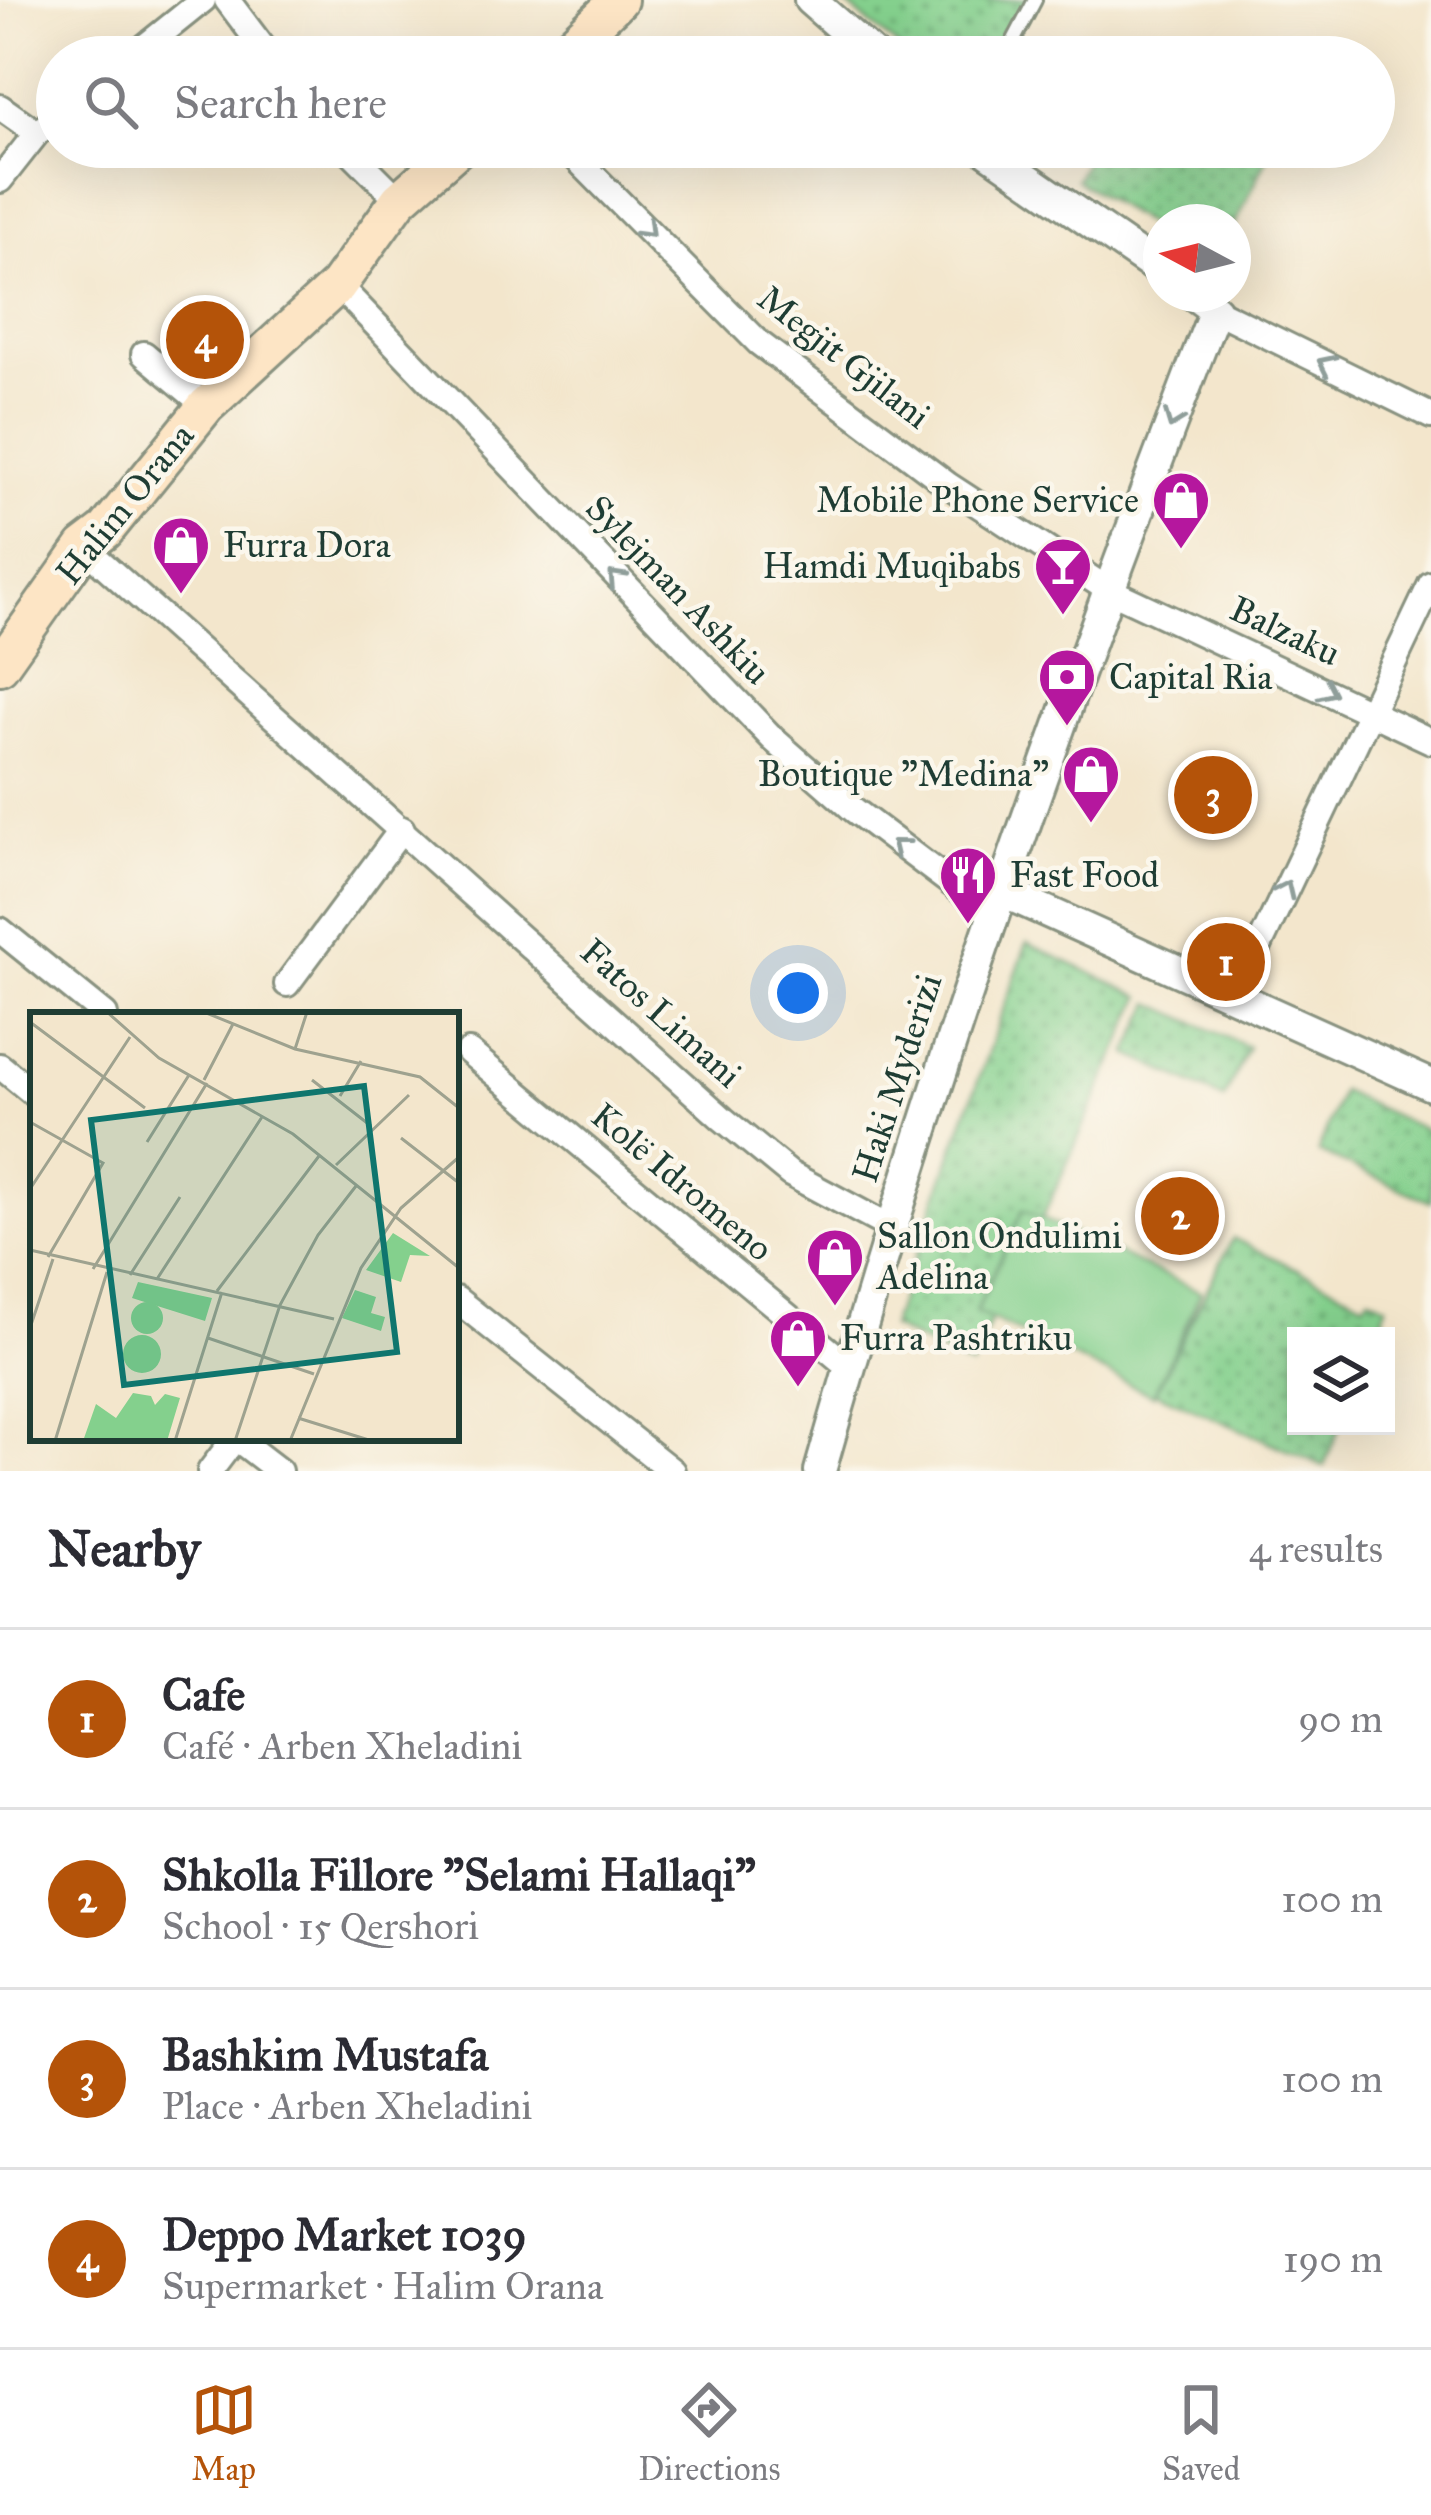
<!DOCTYPE html>
<html lang="en">
<head>
<meta charset="utf-8">
<style>
	body { margin:0; font-family:"IM FELL Great Primer",serif; background:#f7f7f7; color:#2b2b33 }
	.controls { position:absolute; right:36px; bottom:36px; display:grid; overflow:hidden; border-radius:0px; box-shadow:0 12px 48px #0002 }
	.controls button { width:108px; height:108px; display:grid; place-items:center; padding:0; border:0; border-bottom:3px solid #e1e1e2; background:#fff; color:#2b2b33; font:60px sans-serif }
	.compass { position:absolute; left:1143px; top:204px; width:108px; height:108px; border-radius:50%; background:#fff; box-shadow:0 12px 48px #0002; rotate:277deg }
	.you { position:absolute; left:798px; top:993px; width:42px; height:42px; margin:-30px; border:9px solid #fff; border-radius:50%; background:#1a73e8; box-shadow:0 0 0 18px #1a73e833 }
	.badge { display:grid; place-items:center; width:78px; height:78px; border-radius:50%; background:#b45309; color:#fff; font-size:39px; font-weight:700 }
	.pin { position:absolute; translate:-50% -50%; border:6px solid #fff; box-shadow:0 3px 12px #0006 }
	.list { margin:0; padding:0; list-style:none }
	h2 { display:flex; justify-content:space-between; align-items:center; height:156px; margin:0; padding:0 48px; font-size:51px }
	h2 small { font-size:39px; font-weight:400; color:#7c7c81 }
	.list li { display:grid; grid-template-columns:78px 1fr auto; gap:36px; align-items:center; box-sizing:border-box; height:180px; padding:0 48px; border-top:3px solid #e1e1e2 }
	.list b { display:block; font-size:45px; white-space:nowrap }
	.list p { margin:0; font-size:39px; white-space:nowrap; color:#7c7c81 }
	.list em { font-size:39px; font-style:normal; color:#7c7c81 }
	.icon { flex:none; width:66px; height:66px; fill:none; stroke:currentColor; stroke-width:2; stroke-linecap:round; stroke-linejoin:round }
	.map { position:relative; flex:none; width:1431px; height:1471px; overflow:hidden }
	.search { position:absolute; background:#fff; box-shadow:0 12px 48px #0002; left:36px; right:36px; top:36px; height:132px; display:flex; align-items:center; gap:30px; box-sizing:border-box; padding:0 42px; border-radius:66px; color:#7c7c81; font-size:45px }
	.sheet { height:876px; background:#fff }
	nav { display:flex; justify-content:space-around; align-items:center; box-sizing:border-box; height:168px; border-top:3px solid #e1e1e2; background:#fff; font-size:33px; color:#7c7c81 }
	nav a { display:grid; justify-items:center; gap:6px }
	nav .on { color:#b45309 }
	.map>svg:first-child { display:block }
	.grass { fill:url(#grass-dots); stroke:#528660; stroke-width:3 }
	.pitch { fill:#84d08d; stroke:#528660; stroke-width:3 }
	.lines { fill:none; stroke-linecap:round; stroke-linejoin:round }
	.service-casing { stroke:#899280; stroke-width:18 }
	.minor-casing { stroke:#899280; stroke-width:30 }
	.tertiary-casing { stroke:#899280; stroke-width:36 }
	.secondary-casing { stroke:#899280; stroke-width:42 }
	.service { stroke:#fff; stroke-width:12 }
	.minor { stroke:#fff; stroke-width:24 }
	.tertiary { stroke:#fff; stroke-width:30 }
	.secondary { stroke:#fde5c5; stroke-width:36 }
	.oneway { stroke:#8f9e9a }
	.labels { text-anchor:middle; dominant-baseline:central; stroke-width:9; stroke-linejoin:round; paint-order:stroke }
	.street-label { font-size:36px; fill:#1f3d34; stroke:#fbf7ec }
	.poi-label { font-size:36px; fill:#1f3d34; stroke:#fbf7ec; text-anchor:start }
	.inset-road { fill:none; stroke:#9ea28f; stroke-width:3 }
	.view { fill:#0f766e; fill-opacity:0.15; stroke:#0f766e; stroke-width:6 }
	.inset-edge { fill:none; stroke:#1f3d34; stroke-width:6 }
</style>
</head>
<body>
<div class="map">
<svg width="1431" height="1471" viewBox="0 0 1431 1471">
	<defs>
		<pattern id="grass-dots" width="8" height="8" patternUnits="userSpaceOnUse" patternTransform="scale(3)"><rect width="8" height="8" fill="#84d08d"/><path d="M2 2h.1M6 6h.1" fill="none" stroke="#6baa74" stroke-width="1.8" stroke-linecap="round"/></pattern>
	</defs>
	<rect width="100%" height="100%" fill="#fbf7ec"/>
	<filter id="ink" filterUnits="userSpaceOnUse"><feTurbulence type="fractalNoise" baseFrequency=".00833" numOctaves="2"/><feDisplacementMap in="SourceGraphic" scale="24" xChannelSelector="R" yChannelSelector="G"/><feConvolveMatrix kernelMatrix="1 2 1 2 8 2 1 2 1" color-interpolation-filters="sRGB"/></filter>
	<filter id="wash" filterUnits="userSpaceOnUse"><feTurbulence type="fractalNoise" baseFrequency=".004" numOctaves="4" result="noise"/><feDisplacementMap in="SourceGraphic" scale="48" xChannelSelector="R" yChannelSelector="G"/><feGaussianBlur stdDeviation="2.7" result="paint"/><feColorMatrix in="noise" values="0 0 0 0 0 0 0 0 0 0 0 0 0 0 0 0 0 1.4 0 .05"/><feComposite in="paint" operator="in"/></filter>
	<g filter="url(#wash)">
		<rect width="100%" height="100%" fill="#f3e6cc"/>
		<path class="grass" d="M 841,0 L 1031,0 L 1002,57 L 910,57 Z
			M 1092,147 L 1272,147 L 1233,229 L 1233,222 L 1161,222 L 1161,233 L 1076,180 Z
			M 1027,943 L 1142,997 L 1042,1219 L 1023,1210 L 976,1311 L 991,1320 L 971,1367 L 890,1327 Z
			M 1152,1003 L 1248,1047 L 1224,1099 L 1128,1054 Z
			M 1341,1091 L 1431,1133 L 1431,1202 L 1318,1152 Z
			M 1233,1238 L 1365,1302 L 1369,1296 L 1386,1305 L 1380,1336 L 1296,1336 L 1296,1426 L 1340,1426 L 1324,1466 L 1155,1392 Z"/>
		<path class="pitch" d="M 1023,1210 L 1201,1292 L 1153,1395 L 976,1312 Z"/>
	</g>
	<g filter="url(#ink)">
		<g class="lines">
			<defs>
				<path id="service" d="M 1005,57 L 1035,0"/>
				<path id="minor" d="M 227,0 L 270,57
					M 132,57 L 203,0
					M 0,107 L 37,133
					M 346,147 L 399,200
					M 565,147 L 759,343 L 948,485 L 1107,589 L 1431,741
					M 0,180 L 37,133 L 57,117
					M 338,285 L 773,739 L 854,810 L 993,915
					M 1215,310 L 1431,416
					M 144,354 L 206,406
					M 84,547 L 723,1119 L 790,1174 L 889,1227
					M 0,930 L 105,1015
					M 287,984 L 402,829
					M 1236,995 L 1431,584
					M 469,1052 L 849,1367
					M 0,1066 L 33,1093
					M 456,1299 L 672,1471
					M 236,1438 L 279,1471
					M 210,1471 L 235,1438"/>
				<path id="tertiary" d="M 810,0 L 875,57
					M 982,147 L 1161,271
					M 1001,891 L 1431,1085
					M 820,1471 C 931,1077 1067,692 1215,310 L 1193,294"/>
				<path id="secondary" d="M 559,57 L 619,0
					M 0,666 L 84,547 L 105,531 L 206,406 L 338,285 L 399,200 L 459,147"/>
			</defs>
			<use href="#service" class="service-casing"/>
			<use href="#minor" class="minor-casing"/>
			<use href="#tertiary" class="tertiary-casing"/>
			<use href="#secondary" class="secondary-casing"/>
			<use href="#service" class="service"/>
			<use href="#minor" class="minor"/>
			<use href="#tertiary" class="tertiary"/>
			<use href="#secondary" class="secondary"/>
		</g>
		<defs><path id="oneway-chevron" d="M-2-3.5L2.5 0L-2 3.5" fill="none" stroke-width="1.6" stroke-linecap="round" stroke-linejoin="round" transform="scale(3)"/></defs>
		<g class="oneway">
			<use href="#oneway-chevron" transform="translate(647 230) rotate(45)"/>
			<use href="#oneway-chevron" transform="translate(1326 364) rotate(-154)"/>
			<use href="#oneway-chevron" transform="translate(1173 420) rotate(111)"/>
			<use href="#oneway-chevron" transform="translate(616 578) rotate(-133)"/>
			<use href="#oneway-chevron" transform="translate(1328 691) rotate(25)"/>
			<use href="#oneway-chevron" transform="translate(899 846) rotate(-141)"/>
			<use href="#oneway-chevron" transform="translate(1285 889) rotate(-65)"/>
		</g>
	</g>
	<defs>
		<symbol id="shop-pin" viewBox="-11 -11 22 30"><path d="M0 17L-7.5 6A9.5 9.5 0 1 1 7.5 6Z" fill="#b5179e" stroke="#fbf7ec"/><path d="M-5-2.5h2.3a2.7 3.5 0 0 1 5.4 0H5L5.5 6h-11ZM-1.5-2.5h3a1.5 2.3 0 0 0-3 0Z" fill="#fff"/></symbol>
		<symbol id="bar-pin" viewBox="-11 -11 22 30"><path d="M0 17L-7.5 6A9.5 9.5 0 1 1 7.5 6Z" fill="#b5179e" stroke="#fbf7ec"/><path d="M-6-5H6L.8 .8V4.5H3.5V6h-7V4.5H-.8V.8Z" fill="#fff"/></symbol>
		<symbol id="bank-pin" viewBox="-11 -11 22 30"><path d="M0 17L-7.5 6A9.5 9.5 0 1 1 7.5 6Z" fill="#b5179e" stroke="#fbf7ec"/><path d="M-6-4H6V4H-6ZM0-2.3a2.3 2.3 0 1 0 0 4.6a2.3 2.3 0 1 0 0-4.6Z" fill="#fff"/></symbol>
		<symbol id="restaurant-pin" viewBox="-11 -11 22 30"><path d="M0 17L-7.5 6A9.5 9.5 0 1 1 7.5 6Z" fill="#b5179e" stroke="#fbf7ec"/><path d="M-5-6h1v4h1v-4h1v4h1v-4h1v5L-1.5 .5V6h-2V.5L-5-1ZM5-6V6H3V1.5H1.5Q1.5-4 5-6Z" fill="#fff"/></symbol>
	</defs>
	<g fill-rule="evenodd">
		<use href="#shop-pin" x="1148" y="467" width="66" height="90"/>
		<use href="#shop-pin" x="148" y="512" width="66" height="90"/>
		<use href="#bar-pin" x="1030" y="533" width="66" height="90"/>
		<use href="#bank-pin" x="1034" y="644" width="66" height="90"/>
		<use href="#shop-pin" x="1058" y="741" width="66" height="90"/>
		<use href="#restaurant-pin" x="935" y="842" width="66" height="90"/>
		<use href="#shop-pin" x="802" y="1224" width="66" height="90"/>
		<use href="#shop-pin" x="765" y="1305" width="66" height="90"/>
	</g>
	<g class="labels">
		<g class="street-label">
			<text transform="translate(844 357) rotate(38)">Megjit Gjilani</text>
			<text transform="translate(125 504) rotate(-51)">Halim Orana</text>
			<text transform="translate(678 590) rotate(46)">Sylejman Ashkiu</text>
			<text transform="translate(1285 631) rotate(25)">Balzaku</text>
			<text transform="translate(661 1013) rotate(42)">Fatos Limani</text>
			<text transform="translate(897 1078) rotate(-72)">Haki Myderizi</text>
			<text transform="translate(682 1182) rotate(40)">Kolë Idromeno</text>
		</g>
		<g class="poi-label">
			<text x="1139" y="500" text-anchor="end">Mobile Phone Service</text>
			<text x="223" y="545">Furra Dora</text>
			<text x="1021" y="566" text-anchor="end">Hamdi Muqibabs</text>
			<text x="1109" y="677">Capital Ria</text>
			<text x="1049" y="774" text-anchor="end">Boutique "Medina"</text>
			<text x="1010" y="875">Fast Food</text>
			<text x="877" y="1236">Sallon Ondulimi<tspan x="877" dy="41">Adelina</tspan></text>
			<text x="840" y="1338">Furra Pashtriku</text>
		</g>
	</g>
	<g transform="translate(30 1012)">
		<rect width="429" height="429" fill="#f3e6cc"/>
		<path d="M 363,221 L 400,244 L 380,243 L 371,270 L 336,258 ZM 108,270 L 182,286 L 175,309 L 102,286 ZM 325,278 L 346,285 L 341,301 L 355,305 L 351,319 L 312,306 ZM93 342a19 19 0 1 1 38 0a19 19 0 1 1-38 0ZM 103,381 L 121,384 L 125,393 L 135,382 L 150,386 L 137,429 L 53,429 L 66,392 L 86,406 Z" fill="#84d08d"/>
		<path d="M101 306a16 16 0 1 1 32 0a16 16 0 1 1-32 0Z" fill="#84d08d"/>
		<path class="inset-road" d="M 77,0 L 129,46 L 263,122 L 429,256M 174,0 L 265,37 L 390,65 L 429,96M 0,10 L 115,96M 265,37 L 277,0M 174,68 L 203,12M 282,68 L 341,114M 310,84 L 331,49M 0,110 L 73,151 L 18,245M 371,126 L 429,171M 117,130 L 159,63M 306,153 L 379,83M 0,177 L 100,25M 0,238 L 304,307M 63,257 L 177,71M 100,263 L 150,185M 127,267 L 232,105M 187,279 L 289,144M 0,316 L 23,247M 178,326 L 284,362M 268,406 L 342,429M 25,429 L 77,260M 145,429 L 192,280M 205,429 L 250,293 L 288,223 L 326,174M 260,429 L 331,256 L 371,196 L 429,145"/>
		<path class="view" d="M 334,74 L 367,340 L 94,373 L 61,108 Z"/>
		<rect width="429" height="429" class="inset-edge"/>
	</g>
</svg>
<div class="controls">
<button><svg class="icon" aria-label="layers" viewBox="0 0 24 24"><path d="M12 4l9 5-9 5-9-5zM3 14l9 5 9-5"/></svg></button>
</div>
<svg class="compass" viewBox="-18 -18 36 36"><path d="M0-13l5 13h-10z" fill="#e53935"/><path d="M0 13l5-13h-10z" fill="#7c7c81"/></svg>
<div class="you"></div>
<div class="pin badge" style="left:1226px;top:962px">1</div>
<div class="pin badge" style="left:1180px;top:1216px">2</div>
<div class="pin badge" style="left:1213px;top:795px">3</div>
<div class="pin badge" style="left:205px;top:340px">4</div>
<div class="search"><svg class="icon" aria-label="search" viewBox="0 0 24 24"><circle cx="10" cy="10" r="6"/><path d="M15 15l6 6"/></svg>Search here</div>
</div>
<section class="sheet">
<h2>Nearby<small>4 results</small></h2>
<ul class="list">
<li><span class="badge">1</span><div><b>Cafe</b><p>Café · Arben Xheladini</p></div><em>90 m</em></li>
<li><span class="badge">2</span><div><b>Shkolla Fillore &quot;Selami Hallaqi&quot;</b><p>School · 15 Qershori</p></div><em>100 m</em></li>
<li><span class="badge">3</span><div><b>Bashkim Mustafa</b><p>Place · Arben Xheladini</p></div><em>100 m</em></li>
<li><span class="badge">4</span><div><b>Deppo Market 1039</b><p>Supermarket · Halim Orana</p></div><em>190 m</em></li>
</ul>
</section>
<nav>
<a class="on"><svg class="icon" aria-label="map" viewBox="0 0 24 24"><path d="M3 6l6-2 6 2 6-2v14l-6 2-6-2-6 2zM9 4v14M15 6v14"/></svg>Map</a>
<a><svg class="icon" aria-label="directions" viewBox="0 0 24 24"><path d="M12 3l9 9-9 9-9-9zM9 14v-3h6M13 9l2 2-2 2"/></svg>Directions</a>
<a><svg class="icon" aria-label="saved" viewBox="0 0 24 24"><path d="M7 4h10v16l-5-4-5 4z"/></svg>Saved</a>
</nav>
</body>
</html>
